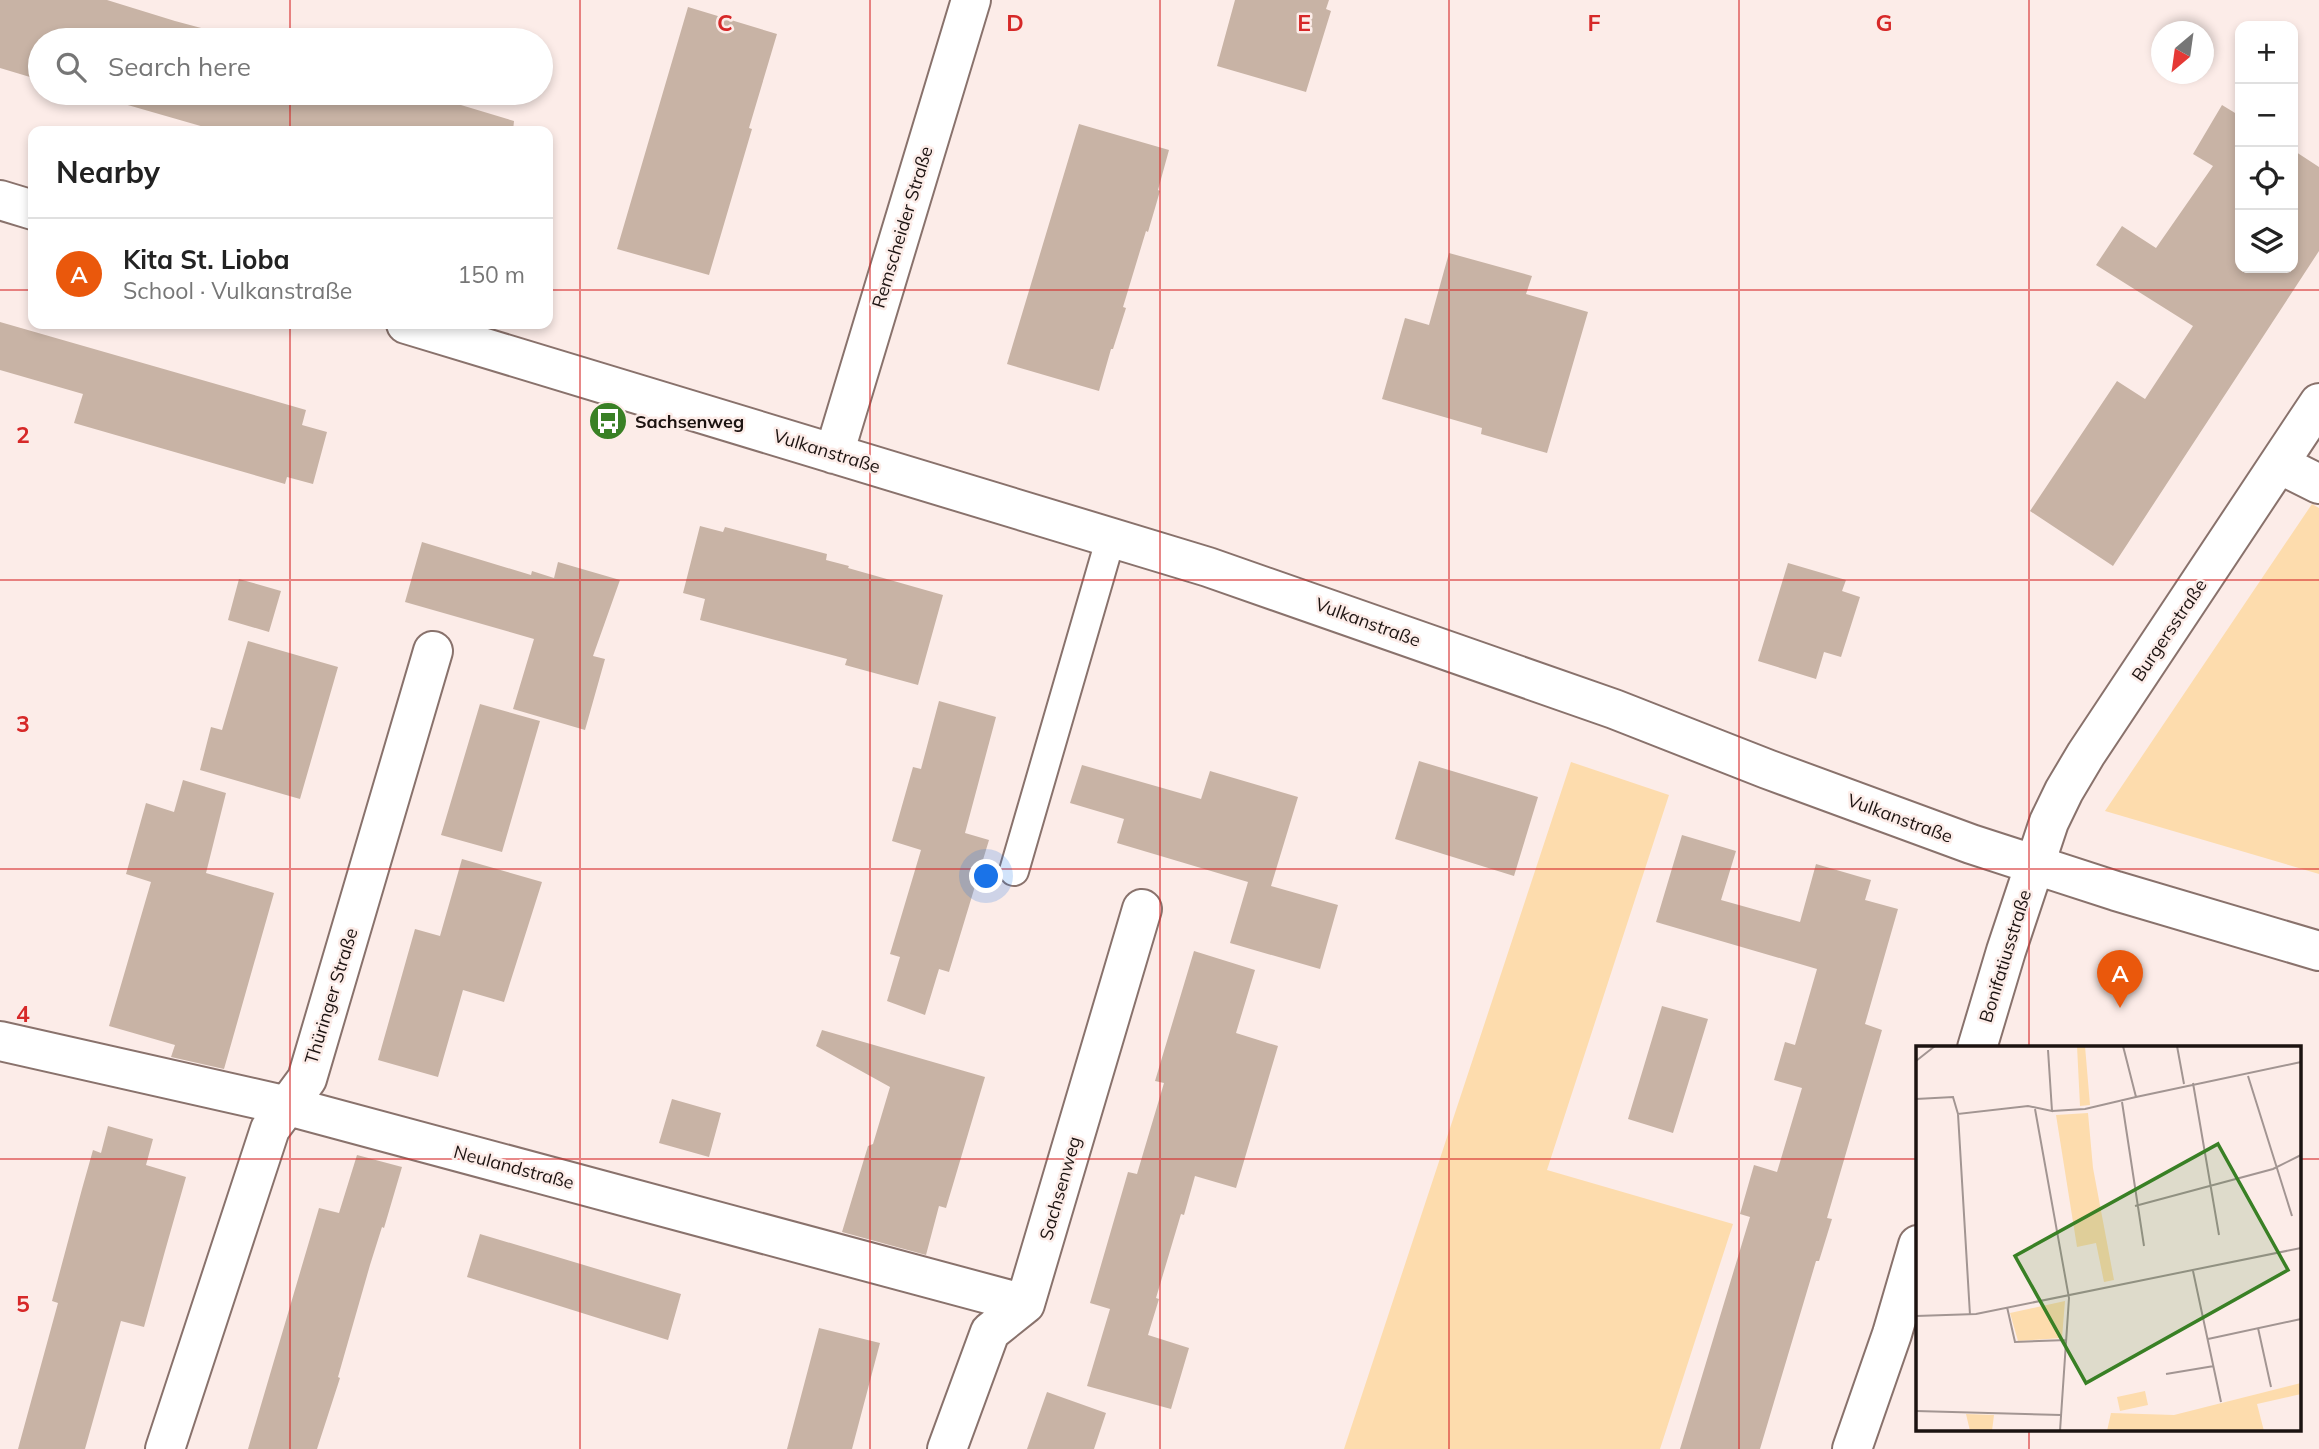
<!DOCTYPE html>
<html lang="en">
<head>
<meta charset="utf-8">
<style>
	body { margin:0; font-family:Mulish,sans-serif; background:#f2f2f2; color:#222 }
	.controls { position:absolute; right:21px; top:21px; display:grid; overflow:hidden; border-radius:14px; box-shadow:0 4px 10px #0003 }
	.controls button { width:63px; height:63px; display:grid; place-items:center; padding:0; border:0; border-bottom:2px solid #e0e0e0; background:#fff; color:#222; font:35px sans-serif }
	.compass { position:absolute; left:2151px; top:21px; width:63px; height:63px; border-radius:50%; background:#fff; box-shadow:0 4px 10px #0003; rotate:209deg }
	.you { position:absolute; left:987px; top:877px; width:24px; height:24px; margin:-18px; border:5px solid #fff; border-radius:50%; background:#1a73e8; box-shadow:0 0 0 10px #1a73e833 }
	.badge { display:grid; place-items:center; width:46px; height:46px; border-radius:50%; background:#ea580c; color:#fff; font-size:23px; font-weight:700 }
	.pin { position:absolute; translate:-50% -58px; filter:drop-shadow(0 2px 4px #0008) }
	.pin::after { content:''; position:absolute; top:37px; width:24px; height:21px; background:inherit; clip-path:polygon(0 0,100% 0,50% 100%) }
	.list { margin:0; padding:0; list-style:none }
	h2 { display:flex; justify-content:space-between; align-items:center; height:91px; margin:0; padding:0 28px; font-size:30px }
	h2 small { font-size:23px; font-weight:400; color:#767676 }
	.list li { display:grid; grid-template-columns:46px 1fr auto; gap:21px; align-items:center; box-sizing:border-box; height:112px; padding:0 28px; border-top:2px solid #e0e0e0 }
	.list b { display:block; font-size:26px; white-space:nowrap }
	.list p { margin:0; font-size:23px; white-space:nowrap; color:#767676 }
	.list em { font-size:23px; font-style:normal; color:#767676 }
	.icon { flex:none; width:38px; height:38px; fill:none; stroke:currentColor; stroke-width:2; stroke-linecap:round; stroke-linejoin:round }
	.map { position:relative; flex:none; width:2319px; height:1449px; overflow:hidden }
	.search { position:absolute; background:#fff; box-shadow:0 4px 10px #0003; left:28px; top:28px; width:525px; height:77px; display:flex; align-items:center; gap:18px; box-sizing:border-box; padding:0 24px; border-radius:38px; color:#767676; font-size:26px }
	.panel { position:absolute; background:#fff; box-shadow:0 4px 10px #0003; left:28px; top:126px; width:525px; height:203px; border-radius:14px }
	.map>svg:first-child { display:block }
	.green { fill:#fddcad }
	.building { fill:#c8b3a5 }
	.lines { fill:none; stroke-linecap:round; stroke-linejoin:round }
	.lane-casing { stroke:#89726c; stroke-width:32 }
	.street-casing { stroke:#89726c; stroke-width:42 }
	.lane { stroke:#fff; stroke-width:28 }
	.street { stroke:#fff; stroke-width:38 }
	.grid { fill:none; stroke:#d62828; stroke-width:2; stroke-opacity:0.55 }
	.labels { text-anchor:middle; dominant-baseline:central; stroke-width:5; stroke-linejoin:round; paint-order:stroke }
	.street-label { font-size:18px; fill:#1c1311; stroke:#fcece8 }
	.poi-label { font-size:18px; font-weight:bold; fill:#1c1311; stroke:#fcece8; text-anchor:start }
	.inset-road { fill:none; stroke:#a29592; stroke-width:2 }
	.view { fill:#398025; fill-opacity:0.15; stroke:#398025; stroke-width:3.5 }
	.inset-edge { fill:none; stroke:#1c1311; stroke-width:3.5 }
	.grid-label { font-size:23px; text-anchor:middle; font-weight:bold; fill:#d62828; stroke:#fcece8; stroke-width:5; stroke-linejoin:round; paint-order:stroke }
</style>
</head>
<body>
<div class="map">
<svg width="2319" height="1449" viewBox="0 0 2319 1449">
	<rect width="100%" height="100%" fill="#fcece8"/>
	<path class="green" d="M 2312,504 L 2319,508 L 2319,874 L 2105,811 Z
		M 1571,762 L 1669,795 L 1547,1170 L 1733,1224 L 1660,1449 L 1344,1449 Z"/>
	<path class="building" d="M 0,0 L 107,0 L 175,21 L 246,40 L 40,40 L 40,80 L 0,68 Z
		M 1235,0 L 1329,0 L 1326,9 L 1331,11 L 1306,92 L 1217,66 Z
		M 688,7 L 777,34 L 749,128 L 752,129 L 709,275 L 617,249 Z
		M 86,93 L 421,93 L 514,121 L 513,131 L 218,131 Z
		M 2222,105 L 2240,116 L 2240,268 L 2293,268 L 2293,150 L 2319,167 L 2319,251 L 2113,566 L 2030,511 L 2117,381 L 2145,399 L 2193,326 L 2096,265 L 2122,226 L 2156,248 L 2213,166 L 2193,154 Z
		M 1079,124 L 1169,150 L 1158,190 L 1160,191 L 1148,232 L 1146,231 L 1123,307 L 1126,308 L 1113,349 L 1111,349 L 1099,391 L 1007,364 Z
		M 1449,253 L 1532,276 L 1526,294 L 1588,312 L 1547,453 L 1481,434 L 1482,428 L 1382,399 L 1405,318 L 1429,325 Z
		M 0,322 L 306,410 L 302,425 L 327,432 L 313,484 L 287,477 L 285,484 L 74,423 L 83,394 L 0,370 Z
		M 700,526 L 723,532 L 725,527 L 827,554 L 826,560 L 849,566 L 848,568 L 943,595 L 918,685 L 845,665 L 847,659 L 700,620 L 705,599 L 683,593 Z
		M 422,542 L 531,575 L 532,571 L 554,578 L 558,562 L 620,580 L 593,656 L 605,659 L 585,730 L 513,709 L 534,639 L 405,602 Z
		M 1788,563 L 1846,580 L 1842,591 L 1860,597 L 1841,657 L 1824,652 L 1816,679 L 1758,661 Z
		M 239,579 L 281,591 L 269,632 L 228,620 Z
		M 248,641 L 338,667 L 300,799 L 200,770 L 211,727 L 222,730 Z
		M 939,701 L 996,717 L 965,833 L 989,840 L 949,972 L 939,969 L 925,1015 L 887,1001 L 900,957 L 890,954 L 921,850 L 892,841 L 913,767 L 921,769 Z
		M 480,704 L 540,721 L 502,852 L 441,835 Z
		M 1419,761 L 1538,797 L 1514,876 L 1395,839 Z
		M 1082,765 L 1201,799 L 1210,771 L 1298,797 L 1271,886 L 1338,905 L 1320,969 L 1230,943 L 1248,882 L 1117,843 L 1124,819 L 1070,803 Z
		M 183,780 L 226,793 L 206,873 L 274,893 L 224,1069 L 171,1057 L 175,1045 L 109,1026 L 151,882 L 126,874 L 146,803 L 174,812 Z
		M 1682,835 L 1736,851 L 1721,900 L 1800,922 L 1816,864 L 1871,880 L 1865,900 L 1898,909 L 1865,1024 L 1882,1030 L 1827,1218 L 1832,1219 L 1819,1261 L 1816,1261 L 1760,1449 L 1680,1449 L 1750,1217 L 1740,1214 L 1754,1165 L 1777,1172 L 1802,1088 L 1774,1080 L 1785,1042 L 1795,1045 L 1817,969 L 1656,922 Z
		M 462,859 L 542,882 L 504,1002 L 463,990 L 438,1077 L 378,1060 L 415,929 L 440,936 Z
		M 1194,951 L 1255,970 L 1236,1033 L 1278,1046 L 1236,1188 L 1195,1176 L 1184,1215 L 1181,1214 L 1156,1298 L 1159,1299 L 1148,1335 L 1189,1348 L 1171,1409 L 1087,1386 L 1110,1309 L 1090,1303 L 1128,1172 L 1137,1174 L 1164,1083 L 1155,1081 Z
		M 1662,1006 L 1708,1019 L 1673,1133 L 1628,1119 Z
		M 822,1030 L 985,1077 L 946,1208 L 939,1206 L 926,1255 L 842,1232 L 868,1146 L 873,1144 L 890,1087 L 816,1046 Z
		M 672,1099 L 721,1113 L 709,1157 L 659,1143 Z
		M 108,1126 L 153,1139 L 146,1165 L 186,1177 L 165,1251 L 144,1327 L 121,1321 L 85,1449 L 18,1449 L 58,1303 L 52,1301 L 82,1189 L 93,1150 L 101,1153 Z
		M 357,1155 L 402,1167 L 384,1228 L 382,1227 L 370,1265 L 338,1377 L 340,1378 L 317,1449 L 248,1449 L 319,1208 L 339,1213 Z
		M 480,1234 L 681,1294 L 668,1340 L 467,1277 Z
		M 819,1328 L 880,1343 L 852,1449 L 787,1449 Z
		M 1047,1392 L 1106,1413 L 1094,1449 L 1027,1449 Z"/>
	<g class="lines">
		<defs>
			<path id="lane" d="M 1014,871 L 1111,537"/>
			<path id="street" d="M 0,200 L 33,210
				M 406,324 L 1208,567 L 1614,709 L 1767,769 L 1971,844 L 2116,891 L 2319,951
				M 834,454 L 971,0
				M 2279,464 L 2319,484
				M 0,1041 L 288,1106 L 1025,1304
				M 1977,1048 L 2006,951 L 2049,822 L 2064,791 L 2086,754 L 2319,403
				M 165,1449 L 270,1129 L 307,1079 L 433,651
				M 947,1449 L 990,1332 L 1025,1304 L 1142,909
				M 1852,1449 L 1892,1334 L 1918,1245"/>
		</defs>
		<use href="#lane" class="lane-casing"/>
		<use href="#street" class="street-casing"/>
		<use href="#lane" class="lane"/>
		<use href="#street" class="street"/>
	</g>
	<path class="grid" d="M 290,0 L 290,40M 580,0 L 580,1449M 870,0 L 870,1449M 1160,0 L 1160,1449M 1449,0 L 1449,1449M 1739,0 L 1739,1449M 2029,0 L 2029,1048M 290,93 L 290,131M 0,290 L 33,290M 548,290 L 2319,290M 290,324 L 290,1449M 0,580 L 2319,580M 0,869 L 2319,869M 0,1159 L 1918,1159M 2300,1159 L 2319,1159M 2029,1430 L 2029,1449"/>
	<defs>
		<symbol id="bus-disc" viewBox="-11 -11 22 22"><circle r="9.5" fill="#398025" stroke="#fcece8"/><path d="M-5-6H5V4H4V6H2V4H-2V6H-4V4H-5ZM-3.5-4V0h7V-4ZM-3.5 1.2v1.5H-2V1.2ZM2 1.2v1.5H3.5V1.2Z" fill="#fff"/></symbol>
	</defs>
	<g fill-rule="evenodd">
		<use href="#bus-disc" x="586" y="399" width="44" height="44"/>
	</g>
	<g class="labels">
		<g class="street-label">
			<text transform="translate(902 227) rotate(-73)">Remscheider Straße</text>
			<text transform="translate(827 451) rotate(17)">Vulkanstraße</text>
			<text transform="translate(1368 622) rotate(20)">Vulkanstraße</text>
			<text transform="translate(2169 630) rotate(-56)">Burgersstraße</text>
			<text transform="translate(1900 818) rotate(20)">Vulkanstraße</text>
			<text transform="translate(2005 956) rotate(-73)">Bonifatiusstraße</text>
			<text transform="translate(331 996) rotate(-73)">Thüringer Straße</text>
			<text transform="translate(514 1167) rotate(15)">Neulandstraße</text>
			<text transform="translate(1060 1188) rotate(-74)">Sachsenweg</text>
		</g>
		<g class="poi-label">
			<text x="635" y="421">Sachsenweg</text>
		</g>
	</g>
	<g transform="translate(1916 1046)">
		<rect width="385" height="385" fill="#fcece8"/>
		<path d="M 161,0 L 169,0 L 174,59 L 164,60 ZM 172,67 L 177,122 L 198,234 L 188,236 L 180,197 L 161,201 L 140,69 ZM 149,255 L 146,292 L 102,295 L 94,267 ZM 385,337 L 385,348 L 341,358 L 348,385 L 191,385 L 195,367 L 258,369 ZM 229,345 L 232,359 L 204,365 L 201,351 ZM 50,368 L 78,369 L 76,385 L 54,385 Z" fill="#fddcad"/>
		<path class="inset-road" d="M 261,0 L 268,38M 0,15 L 19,0M 332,30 L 376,170M 277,37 L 303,189M 220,51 L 385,16M 0,53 L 37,51 L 42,68 L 112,60 L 136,65 L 132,4M 206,56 L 228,200M 119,63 L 153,252 L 144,385M 136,65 L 169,63 L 220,51 L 207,0M 42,68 L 54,269M 219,160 L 357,123 L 385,109M 277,225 L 305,356M 91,261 L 99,296 L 151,294M 0,270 L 60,268 L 385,202M 342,282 L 355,341M 292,293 L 385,273M 250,328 L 298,320M 0,365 L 145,369"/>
		<path class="view" d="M 302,98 L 372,224 L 170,337 L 99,210 Z"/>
		<rect width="385" height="385" class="inset-edge"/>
	</g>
	<g class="grid-label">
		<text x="725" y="31">C</text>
		<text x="1015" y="31">D</text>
		<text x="1304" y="31">E</text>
		<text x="1594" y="31">F</text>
		<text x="1884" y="31">G</text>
		<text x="23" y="443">2</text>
		<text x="23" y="732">3</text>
		<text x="23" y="1022">4</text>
		<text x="23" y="1312">5</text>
	</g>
</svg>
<div class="controls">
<button>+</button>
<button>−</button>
<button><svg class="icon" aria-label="locate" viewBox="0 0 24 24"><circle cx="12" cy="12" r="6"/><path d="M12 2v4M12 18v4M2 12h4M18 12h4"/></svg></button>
<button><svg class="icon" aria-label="layers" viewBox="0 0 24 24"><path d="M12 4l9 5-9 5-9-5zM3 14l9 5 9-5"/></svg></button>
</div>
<svg class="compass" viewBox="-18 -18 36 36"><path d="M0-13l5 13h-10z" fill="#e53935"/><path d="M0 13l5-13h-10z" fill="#767676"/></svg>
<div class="you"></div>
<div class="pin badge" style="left:2120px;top:1008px">A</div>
<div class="search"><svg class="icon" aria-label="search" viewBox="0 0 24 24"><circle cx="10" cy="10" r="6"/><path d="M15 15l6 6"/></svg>Search here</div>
<section class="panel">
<h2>Nearby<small></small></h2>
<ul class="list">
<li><span class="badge">A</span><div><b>Kita St. Lioba</b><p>School · Vulkanstraße</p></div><em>150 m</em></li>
</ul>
</section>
</div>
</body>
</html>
